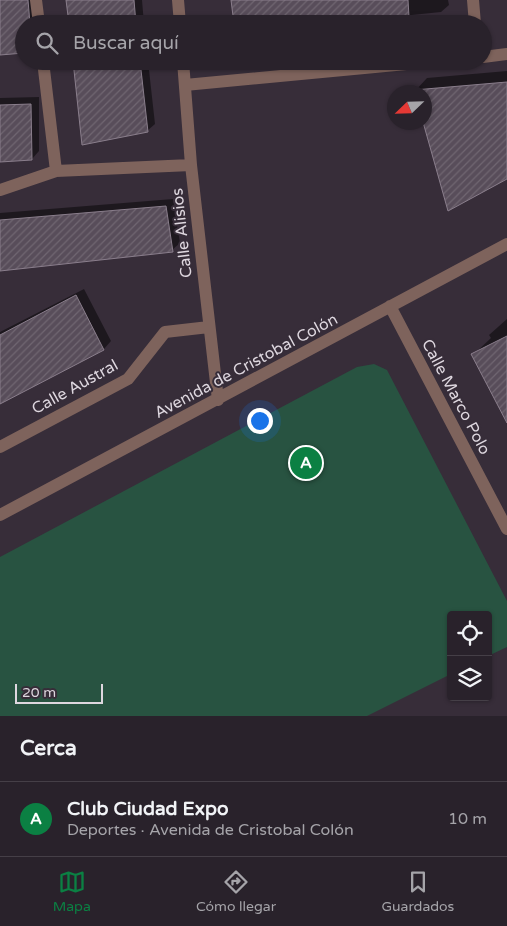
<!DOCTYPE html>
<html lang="es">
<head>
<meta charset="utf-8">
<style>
	body { margin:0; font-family:"Varela Round",sans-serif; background:#352f37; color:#f1f3f6 }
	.controls { position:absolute; right:15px; bottom:15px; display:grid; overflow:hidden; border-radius:5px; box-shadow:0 1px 4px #0004 }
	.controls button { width:45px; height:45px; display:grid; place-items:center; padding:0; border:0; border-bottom:1px solid #453f47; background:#29222b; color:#f1f3f6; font:25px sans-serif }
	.compass { position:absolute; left:387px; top:85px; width:45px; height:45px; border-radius:50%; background:#29222b; box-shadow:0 1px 4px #0004; rotate:247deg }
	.scale { position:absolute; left:15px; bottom:12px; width:88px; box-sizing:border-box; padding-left:5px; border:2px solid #ded7df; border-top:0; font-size:14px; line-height:18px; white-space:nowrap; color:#ded7df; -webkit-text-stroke:4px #372d39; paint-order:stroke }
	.you { position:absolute; left:259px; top:420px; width:18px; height:18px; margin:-12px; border:4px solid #fff; border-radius:50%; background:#1a73e8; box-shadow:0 0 0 8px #1a73e833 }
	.badge { display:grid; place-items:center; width:32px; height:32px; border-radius:50%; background:#0b8043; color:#fff; font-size:16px; font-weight:700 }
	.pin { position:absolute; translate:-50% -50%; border:2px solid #fff; box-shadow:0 1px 5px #0006 }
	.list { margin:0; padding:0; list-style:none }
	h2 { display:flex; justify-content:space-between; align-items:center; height:65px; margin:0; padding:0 20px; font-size:21px }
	h2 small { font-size:16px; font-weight:400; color:#a5a4a9 }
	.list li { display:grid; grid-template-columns:32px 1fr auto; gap:15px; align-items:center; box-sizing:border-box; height:75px; padding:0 20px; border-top:1px solid #453f47 }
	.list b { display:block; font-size:19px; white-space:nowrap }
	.list p { margin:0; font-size:16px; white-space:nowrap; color:#a5a4a9 }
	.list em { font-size:16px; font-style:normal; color:#a5a4a9 }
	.icon { flex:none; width:28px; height:28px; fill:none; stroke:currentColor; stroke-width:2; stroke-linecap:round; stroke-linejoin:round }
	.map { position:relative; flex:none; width:507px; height:716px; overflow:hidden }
	.search { position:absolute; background:#29222b; box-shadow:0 1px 4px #0004; left:15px; right:15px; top:15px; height:55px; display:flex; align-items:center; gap:12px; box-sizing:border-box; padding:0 18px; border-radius:28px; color:#a5a4a9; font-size:19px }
	.sheet { height:140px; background:#29222b }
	nav { display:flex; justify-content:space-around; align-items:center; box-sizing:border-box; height:70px; border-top:1px solid #453f47; background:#29222b; font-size:14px; color:#a5a4a9 }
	nav a { display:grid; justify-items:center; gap:2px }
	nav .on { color:#0b8043 }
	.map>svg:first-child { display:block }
	.park { fill:#285341 }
	.shadow { fill:#0007 }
	.building { fill:url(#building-hatch); stroke:#8a7e8c }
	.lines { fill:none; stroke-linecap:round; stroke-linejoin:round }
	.minor { stroke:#7e635c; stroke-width:12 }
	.labels { text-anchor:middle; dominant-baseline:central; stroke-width:4; stroke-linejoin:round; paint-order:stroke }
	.street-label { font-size:16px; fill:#ded7df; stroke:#372d39 }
</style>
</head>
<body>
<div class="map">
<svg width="507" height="716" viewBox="0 0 507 716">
	<defs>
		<pattern id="building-hatch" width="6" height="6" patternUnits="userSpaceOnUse" patternTransform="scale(1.25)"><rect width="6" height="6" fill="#584d5a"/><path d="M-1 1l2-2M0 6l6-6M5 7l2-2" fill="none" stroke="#706671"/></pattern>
	</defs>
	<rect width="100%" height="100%" fill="#372d39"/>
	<path class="park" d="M 374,364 L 387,370 L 507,601 L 507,647 L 488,656 L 488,615 L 451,615 L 451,674 L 367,716 L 0,716 L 0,557 L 357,367 Z"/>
	<path class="shadow" d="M 0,0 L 31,0 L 33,24 L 24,24 L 0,54 Z
		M 67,0 L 142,0 L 144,24 L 70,24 Z
		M 232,0 L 448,0 L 449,5 L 441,12 L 323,24 Z
		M 74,61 L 148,61 L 155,124 L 147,131 Z
		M 507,71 L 507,178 L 424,92 L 416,92 L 415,91 L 427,78 Z
		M 39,97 L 39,151 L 32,159 L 0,161 L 0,98 Z
		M 173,199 L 180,243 L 172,250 L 0,270 L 0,213 Z
		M 84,289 L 111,341 L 104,349 L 0,403 L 0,332 Z
		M 507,319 L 507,421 L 473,355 L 491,338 L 489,335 Z"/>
	<path class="building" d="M 0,0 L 28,0 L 30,24 L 24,24 L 24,53 L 0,55 Z
		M 66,0 L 134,0 L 136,24 L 69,24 Z
		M 231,0 L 408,0 L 409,17 L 336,24 L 234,24 Z
		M 73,61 L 140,61 L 148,132 L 82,145 Z
		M 507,82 L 507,179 L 448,211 L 423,122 L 424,92 L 414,92 L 414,90 Z
		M 31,104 L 32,160 L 0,162 L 0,105 Z
		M 166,206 L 173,252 L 0,271 L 0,220 Z
		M 76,295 L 104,350 L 0,404 L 0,335 Z
		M 507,336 L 507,423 L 471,354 Z"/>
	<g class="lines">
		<path class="minor" d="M 36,0 L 39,24
			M 178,0 L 180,24
			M 473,0 L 475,24
			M 483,57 L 507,54
			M 43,61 L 56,171
			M 183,61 L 191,165 L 218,400
			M 185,85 L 438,61
			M 0,190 L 56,171 L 191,165
			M 390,306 L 507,529
			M 0,447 L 128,379 L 165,332 L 209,327
			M 0,515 L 507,244"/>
	</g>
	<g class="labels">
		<g class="street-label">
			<text transform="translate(182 233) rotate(-96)">Calle Alisios</text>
			<text transform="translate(246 366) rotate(-28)">Avenida de Cristobal Colón</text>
			<text transform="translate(75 387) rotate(-29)">Calle Austral</text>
			<text transform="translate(456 397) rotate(62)">Calle Marco Polo</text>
		</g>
	</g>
</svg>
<div class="controls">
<button><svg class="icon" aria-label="locate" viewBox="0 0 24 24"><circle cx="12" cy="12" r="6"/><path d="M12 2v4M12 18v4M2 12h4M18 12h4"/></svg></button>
<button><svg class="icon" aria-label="layers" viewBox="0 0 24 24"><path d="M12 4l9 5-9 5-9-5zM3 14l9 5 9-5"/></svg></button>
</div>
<svg class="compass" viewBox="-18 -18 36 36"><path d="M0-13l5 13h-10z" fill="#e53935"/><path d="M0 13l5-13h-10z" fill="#a5a4a9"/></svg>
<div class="scale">20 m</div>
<div class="you"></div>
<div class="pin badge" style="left:306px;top:463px">A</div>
<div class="search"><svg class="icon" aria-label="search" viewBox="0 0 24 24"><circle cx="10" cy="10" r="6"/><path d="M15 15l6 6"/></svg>Buscar aquí</div>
</div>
<section class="sheet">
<h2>Cerca<small></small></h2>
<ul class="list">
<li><span class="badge">A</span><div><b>Club Ciudad Expo</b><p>Deportes · Avenida de Cristobal Colón</p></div><em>10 m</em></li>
</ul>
</section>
<nav>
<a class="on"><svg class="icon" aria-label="map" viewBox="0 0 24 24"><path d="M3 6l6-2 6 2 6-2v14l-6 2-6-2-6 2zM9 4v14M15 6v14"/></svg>Mapa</a>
<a><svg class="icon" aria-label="directions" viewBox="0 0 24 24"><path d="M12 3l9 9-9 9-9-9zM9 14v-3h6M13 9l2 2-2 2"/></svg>Cómo llegar</a>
<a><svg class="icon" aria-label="saved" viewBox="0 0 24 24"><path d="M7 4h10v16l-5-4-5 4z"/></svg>Guardados</a>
</nav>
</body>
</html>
